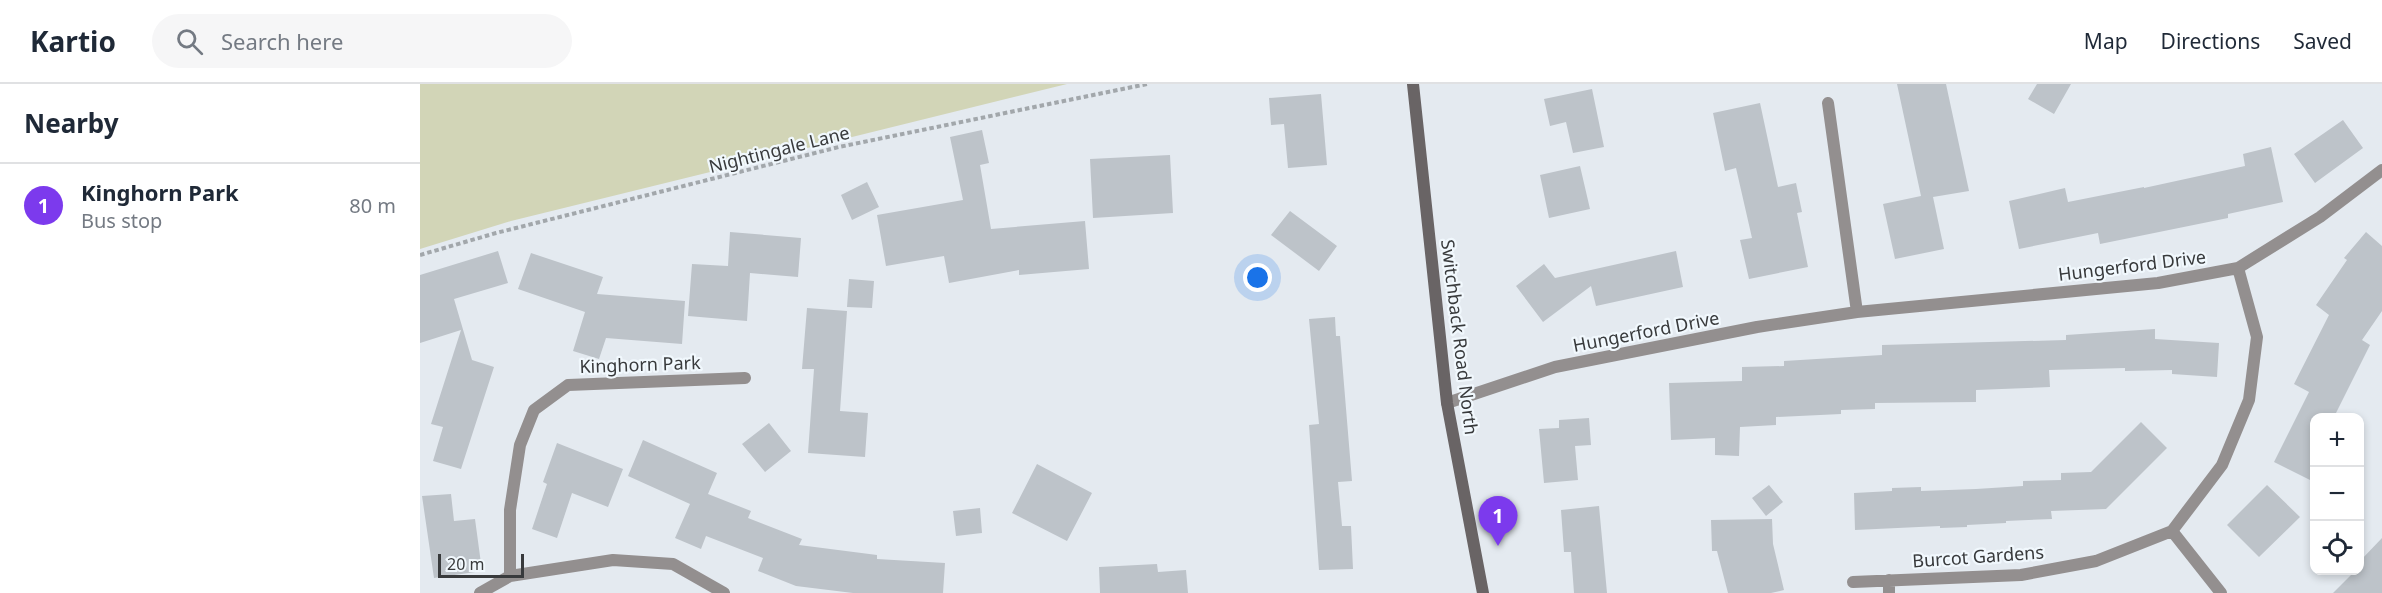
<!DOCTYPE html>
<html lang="en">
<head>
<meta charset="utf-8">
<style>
	body { margin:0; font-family:"Noto Sans",sans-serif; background:#f6f6f7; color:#1f2937 }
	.controls { position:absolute; right:18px; bottom:18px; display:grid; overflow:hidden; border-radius:12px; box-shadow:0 3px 9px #0003 }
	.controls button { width:54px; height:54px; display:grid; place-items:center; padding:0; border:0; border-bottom:2px solid #e0e1e3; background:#fff; color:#1f2937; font:30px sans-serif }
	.scale { position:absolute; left:18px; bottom:15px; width:86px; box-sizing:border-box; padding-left:6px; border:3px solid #383a3c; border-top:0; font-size:16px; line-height:21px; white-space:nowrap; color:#383a3c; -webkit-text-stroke:4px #f1f8fd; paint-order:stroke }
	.you { position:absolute; left:838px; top:194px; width:21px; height:21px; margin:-15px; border:4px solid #fff; border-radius:50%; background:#1a73e8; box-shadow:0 0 0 9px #1a73e833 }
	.badge { display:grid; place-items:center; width:39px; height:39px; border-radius:50%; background:#7c3aed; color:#fff; font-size:20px; font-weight:700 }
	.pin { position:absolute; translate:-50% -50px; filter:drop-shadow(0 2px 3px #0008) }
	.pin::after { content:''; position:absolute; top:32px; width:21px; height:18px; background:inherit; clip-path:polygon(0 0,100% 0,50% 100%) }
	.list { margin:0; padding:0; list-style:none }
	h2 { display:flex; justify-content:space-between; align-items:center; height:78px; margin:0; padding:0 24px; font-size:26px }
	h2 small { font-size:20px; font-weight:400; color:#747a83 }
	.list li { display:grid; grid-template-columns:39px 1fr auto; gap:18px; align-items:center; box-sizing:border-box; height:84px; padding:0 24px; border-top:2px solid #e0e1e3 }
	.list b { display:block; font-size:22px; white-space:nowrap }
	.list p { margin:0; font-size:20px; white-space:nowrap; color:#747a83 }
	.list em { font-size:20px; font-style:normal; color:#747a83 }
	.icon { flex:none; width:33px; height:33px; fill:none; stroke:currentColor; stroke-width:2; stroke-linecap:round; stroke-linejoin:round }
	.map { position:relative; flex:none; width:1962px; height:509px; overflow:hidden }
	header { display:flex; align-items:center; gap:36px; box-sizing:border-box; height:84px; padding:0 30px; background:#fff; border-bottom:2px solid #e0e1e3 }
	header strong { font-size:28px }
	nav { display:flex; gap:33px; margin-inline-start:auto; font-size:21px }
	.search { width:420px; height:54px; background:#f6f6f7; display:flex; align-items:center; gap:15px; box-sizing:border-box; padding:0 21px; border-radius:33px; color:#747a83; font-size:22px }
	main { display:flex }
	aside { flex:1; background:#fff }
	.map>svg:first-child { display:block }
	.green { fill:#d2d5b7 }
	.building { fill:#bdc3c9 }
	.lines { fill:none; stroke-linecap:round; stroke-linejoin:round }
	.path { stroke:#a2a7ab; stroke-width:4; stroke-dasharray:4.5 3; stroke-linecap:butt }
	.street { stroke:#938f8f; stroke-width:12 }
	.secondary { stroke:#696465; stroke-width:12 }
	.labels { text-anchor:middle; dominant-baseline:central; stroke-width:4.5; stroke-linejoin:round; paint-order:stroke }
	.street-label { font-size:18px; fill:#383a3c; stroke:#f1f8fd }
</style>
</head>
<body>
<header>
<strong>Kartio</strong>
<div class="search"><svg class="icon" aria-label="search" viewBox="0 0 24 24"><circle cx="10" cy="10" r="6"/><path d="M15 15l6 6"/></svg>Search here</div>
<nav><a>Map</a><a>Directions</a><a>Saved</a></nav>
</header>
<main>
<aside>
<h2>Nearby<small></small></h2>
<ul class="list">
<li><span class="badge">1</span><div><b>Kinghorn Park</b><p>Bus stop</p></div><em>80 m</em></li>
</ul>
</aside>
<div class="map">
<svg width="1962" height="509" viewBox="0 0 1962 509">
	<rect width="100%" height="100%" fill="#e4eaf0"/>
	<path class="green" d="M 0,0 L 647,0 L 91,137 L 0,165 Z"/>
	<path class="building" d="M 1477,0 L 1526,0 L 1549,107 L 1513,113 L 1524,165 L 1475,175 L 1463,120 L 1501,112 Z
		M 1617,0 L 1651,0 L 1634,30 L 1608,15 Z
		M 1172,5 L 1184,63 L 1153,69 L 1146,38 L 1130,42 L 1124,15 Z
		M 901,10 L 907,81 L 868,84 L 864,40 L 851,41 L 849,14 Z
		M 1340,19 L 1358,103 L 1376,99 L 1382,128 L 1377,129 L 1388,183 L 1329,195 L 1320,156 L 1332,154 L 1316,84 L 1305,87 L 1293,29 Z
		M 1923,36 L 1943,64 L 1895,99 L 1874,70 Z
		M 562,46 L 569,79 L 560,81 L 571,145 L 665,137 L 669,185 L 599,191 L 599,186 L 529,199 L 524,172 L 466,182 L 457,131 L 543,116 L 530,53 Z
		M 1851,63 L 1863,118 L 1808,130 L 1808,134 L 1680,160 L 1678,149 L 1599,165 L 1589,117 L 1645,104 L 1648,118 L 1724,103 L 1724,104 L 1825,82 L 1823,70 Z
		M 750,71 L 753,129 L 673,134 L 670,75 Z
		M 1160,82 L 1170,125 L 1129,134 L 1120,91 Z
		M 447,98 L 459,123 L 432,136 L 421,111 Z
		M 870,127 L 917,162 L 899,187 L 851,151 Z
		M 310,148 L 381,154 L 378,193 L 330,189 L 327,237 L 268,232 L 272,180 L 308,182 Z
		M 1946,148 L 1962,162 L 1962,227 L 1942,256 L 1950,261 L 1914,333 L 1894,333 L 1894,398 L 1854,378 L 1889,308 L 1874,300 L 1909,231 L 1896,221 L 1927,176 L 1924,174 Z
		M 78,167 L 88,199 L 34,215 L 52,276 L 74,283 L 41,385 L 13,377 L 23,343 L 11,340 L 41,246 L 0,259 L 0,191 Z
		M 1256,167 L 1263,203 L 1176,222 L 1171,202 L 1123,238 L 1096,202 L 1124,180 L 1135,194 Z
		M 111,169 L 183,193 L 177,210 L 265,217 L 262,260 L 186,254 L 179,275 L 153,267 L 165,228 L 98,205 Z
		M 429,195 L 454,197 L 452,224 L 427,223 Z
		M 387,224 L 427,227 L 420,327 L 448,329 L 445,373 L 388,369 L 394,285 L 382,285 Z
		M 915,233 L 916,252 L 920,252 L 932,397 L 918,398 L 922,442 L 931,442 L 933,485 L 899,486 L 889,341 L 899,340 L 889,235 Z
		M 1735,245 L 1735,255 L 1799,259 L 1797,293 L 1752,290 L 1752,286 L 1705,287 L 1705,284 L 1629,286 L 1630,303 L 1556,306 L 1556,318 L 1455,319 L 1455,325 L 1421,326 L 1421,330 L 1356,333 L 1356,341 L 1320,343 L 1319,372 L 1295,371 L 1295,354 L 1251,356 L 1249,299 L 1322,297 L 1322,283 L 1364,282 L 1364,277 L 1462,271 L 1462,261 L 1646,256 L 1646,251 Z
		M 1169,334 L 1171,361 L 1155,362 L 1158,396 L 1124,399 L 1119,345 L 1139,344 L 1139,336 Z
		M 1721,338 L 1747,364 L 1686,425 L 1631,427 L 1632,435 L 1586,437 L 1586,439 L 1547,441 L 1547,443 L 1520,444 L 1520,442 L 1435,446 L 1434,409 L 1472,407 L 1472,404 L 1501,403 L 1501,407 L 1556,405 L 1603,402 L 1603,397 L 1641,396 L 1641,389 L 1671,388 Z
		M 349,339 L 371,367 L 345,388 L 322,360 Z
		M 223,356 L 297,389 L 288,410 L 331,427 L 328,434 L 382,455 L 379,461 L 457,471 L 457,475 L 525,479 L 523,509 L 433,509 L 376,502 L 338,487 L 343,474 L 286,452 L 281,465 L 255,454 L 270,420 L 208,392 Z
		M 137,359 L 203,385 L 188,423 L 152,409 L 137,454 L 112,445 L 127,400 L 123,398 Z
		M 617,380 L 672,409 L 647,457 L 592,429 Z
		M 1349,401 L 1363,418 L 1346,432 L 1332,414 Z
		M 1847,401 L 1880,433 L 1839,473 L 1807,441 Z
		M 31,410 L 34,437 L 55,435 L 62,487 L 14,494 L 2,412 Z
		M 1179,422 L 1187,509 L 1154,509 L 1151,468 L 1144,468 L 1141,426 Z
		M 560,424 L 562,449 L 536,452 L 533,427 Z
		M 1352,435 L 1353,460 L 1364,506 L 1351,509 L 1308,509 L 1297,467 L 1292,467 L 1291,436 Z
		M 1962,454 L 1962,509 L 1913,509 L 1936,486 L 1940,486 L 1940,477 Z
		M 737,480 L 738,488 L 766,486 L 768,509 L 680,509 L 679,483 Z"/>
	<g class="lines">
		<path class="path" d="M 0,171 L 76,149 L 419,63 L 727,0"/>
		<path class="street" d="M 1408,19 L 1437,228
			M 1027,319 L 1135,283 L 1337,243 L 1437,228 L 1738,199 L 1818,184 L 1900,133 L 1962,86
			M 1752,447 L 1801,509
			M 90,492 L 193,476 L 253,480 L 304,509
			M 1469,496 L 1469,509
			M 1433,498 L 1601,491 L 1676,477 L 1752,447 L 1802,381 L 1829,316 L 1837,253 L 1818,184
			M 60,509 L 90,492 L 90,426 L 100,361 L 114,326 L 148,301 L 325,294"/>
		<path class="secondary" d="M 993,0 L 1027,319 L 1063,509"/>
	</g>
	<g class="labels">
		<g class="street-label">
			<text transform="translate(359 65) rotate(-14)">Nightingale Lane</text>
			<text transform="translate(1712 181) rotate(-7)">Hungerford Drive</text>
			<text transform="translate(1226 247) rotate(-11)">Hungerford Drive</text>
			<text transform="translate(1040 253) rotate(83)">Switchback Road North</text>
			<text transform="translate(220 280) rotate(-2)">Kinghorn Park</text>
			<text transform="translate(1558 472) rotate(-4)">Burcot Gardens</text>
		</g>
	</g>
</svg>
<div class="controls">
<button>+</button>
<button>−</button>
<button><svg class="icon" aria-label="locate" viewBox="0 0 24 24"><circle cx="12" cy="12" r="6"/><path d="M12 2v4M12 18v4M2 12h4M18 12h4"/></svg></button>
</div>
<div class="scale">20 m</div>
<div class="you"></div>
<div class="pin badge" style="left:1078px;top:462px">1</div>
</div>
</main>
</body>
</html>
